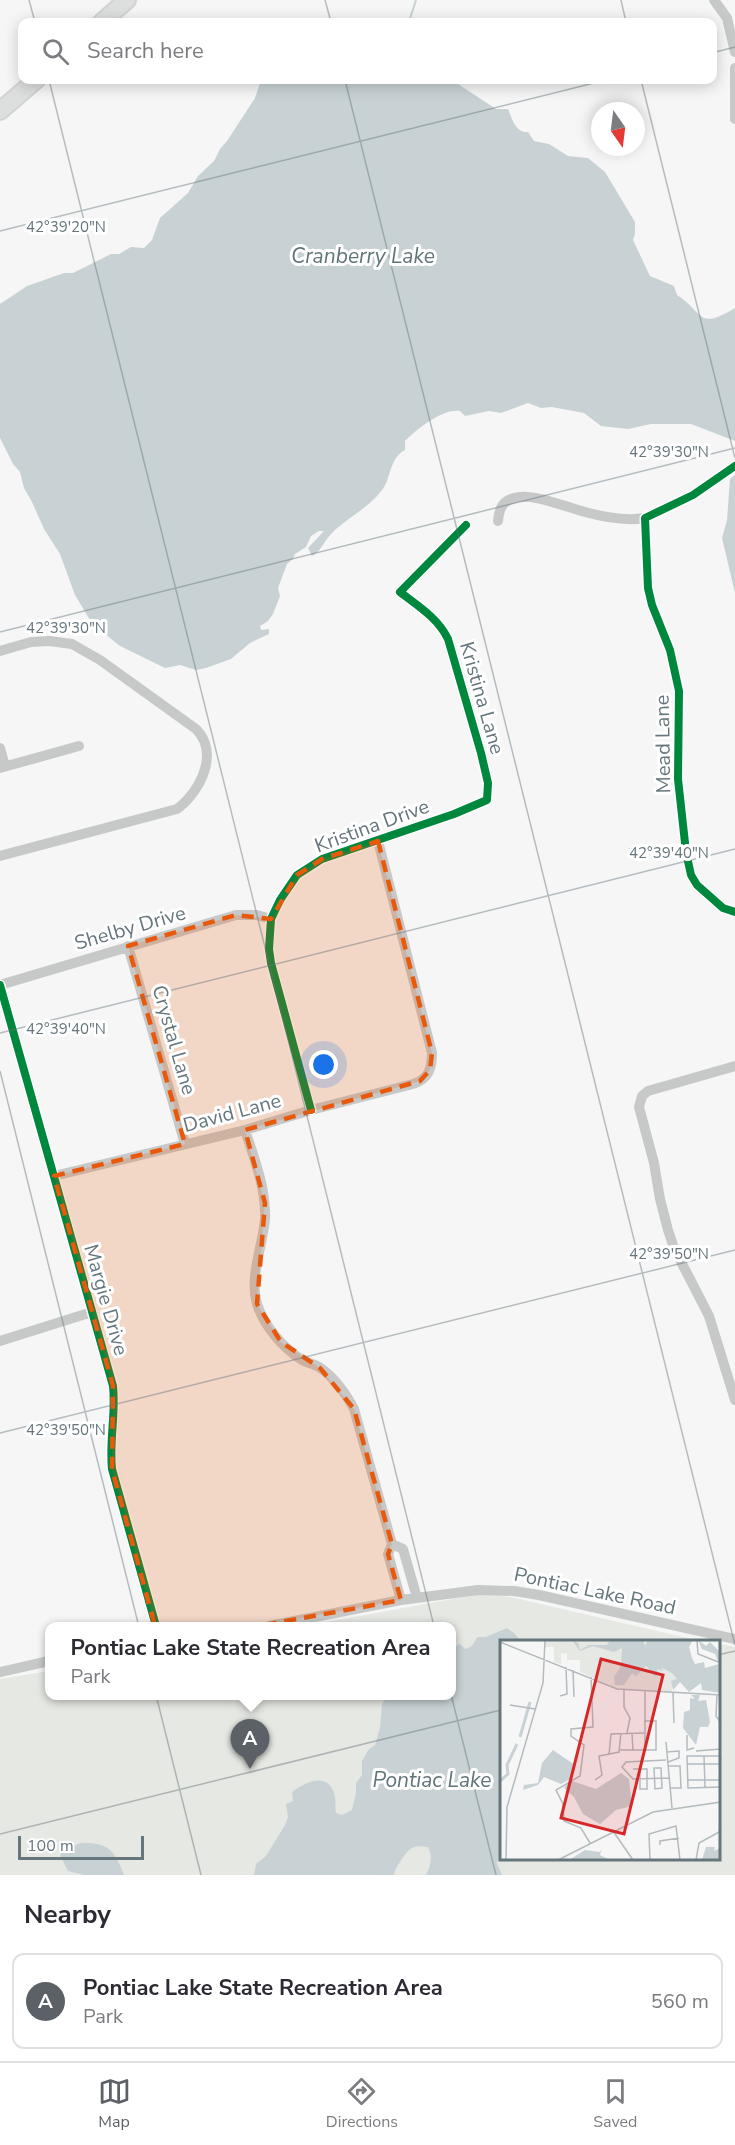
<!DOCTYPE html>
<html lang="en">
<head>
<meta charset="utf-8">
<style>
	body { margin:0; font-family:"Nunito Sans",sans-serif; background:#f2f2f3; color:#2b2b33 }
	.compass { position:absolute; left:591px; top:102px; width:54px; height:54px; border-radius:50%; background:#fff; box-shadow:0 3px 15px #0003; rotate:166deg }
	.scale { position:absolute; left:18px; bottom:15px; width:126px; box-sizing:border-box; padding-left:6px; border:3px solid #65767c; border-top:0; font-size:16px; line-height:21px; white-space:nowrap; color:#65767c; -webkit-text-stroke:4px #fff; paint-order:stroke }
	.you { position:absolute; left:324px; top:1065px; width:21px; height:21px; margin:-15px; border:4px solid #fff; border-radius:50%; background:#1a73e8; box-shadow:0 0 0 9px #1a73e833 }
	.badge { display:grid; place-items:center; width:39px; height:39px; border-radius:50%; background:#5c6167; color:#fff; font-size:20px; font-weight:700 }
	.pin { position:absolute; translate:-50% -50px; filter:drop-shadow(0 2px 3px #0008) }
	.pin::after { content:''; position:absolute; top:32px; width:21px; height:18px; background:inherit; clip-path:polygon(0 0,100% 0,50% 100%) }
	.popup { position:absolute; left:45px; top:1622px; width:411px; height:78px; box-sizing:border-box; display:grid; place-content:center; border-radius:12px; background:#fff; filter:drop-shadow(0 2px 4px #0005); font-size:20px; white-space:nowrap; color:#7c7c81 }
	.popup b { font-size:22px; color:#2b2b33 }
	.popup::after { content:''; position:absolute; left:50%; top:100%; margin-left:-12px; border:12px solid transparent; border-top-color:#fff }
	.list { margin:0; padding:0; list-style:none }
	h2 { display:flex; justify-content:space-between; align-items:center; height:78px; margin:0; padding:0 24px; font-size:26px }
	h2 small { font-size:20px; font-weight:400; color:#7c7c81 }
	.list li { display:grid; grid-template-columns:39px 1fr auto; gap:18px; align-items:center; box-sizing:border-box; height:96px; margin:0 12px 12px; padding:0 12px; border:2px solid #e1e1e2; border-radius:12px }
	.list b { display:block; font-size:22px; white-space:nowrap }
	.list p { margin:0; font-size:20px; white-space:nowrap; color:#7c7c81 }
	.list em { font-size:20px; font-style:normal; color:#7c7c81 }
	.icon { flex:none; width:33px; height:33px; fill:none; stroke:currentColor; stroke-width:2; stroke-linecap:round; stroke-linejoin:round }
	.map { position:relative; flex:none; width:735px; height:1875px; overflow:hidden }
	.search { position:absolute; background:#fff; box-shadow:0 3px 15px #0003; left:18px; right:18px; top:18px; height:66px; display:flex; align-items:center; gap:15px; box-sizing:border-box; padding:0 21px; border-radius:12px; color:#7c7c81; font-size:22px }
	.sheet { height:186px; background:#fff }
	nav { display:flex; justify-content:space-around; align-items:center; box-sizing:border-box; height:84px; border-top:2px solid #e1e1e2; background:#fff; font-size:16px; color:#7c7c81 }
	nav a { display:grid; justify-items:center; gap:3px }
	nav .on { color:#5c6167 }
	.map>svg:first-child { display:block }
	.green { fill:#e6e8e3 }
	.water { fill:#c8d2d4 }
	.lines { fill:none; stroke-linecap:round; stroke-linejoin:round }
	.stream { stroke:#c8d2d4; stroke-width:2 }
	.highway-casing { stroke:#d2d3d3; stroke-width:20 }
	.minor { stroke:#c7c9c9; stroke-width:10 }
	.highway { stroke:#dddede; stroke-width:16 }
	.cycleway-casing { stroke:#fff; stroke-width:11 }
	.cycleway { stroke:#00873e; stroke-width:8 }
	.marked { fill:#e8590c; fill-opacity:0.2; stroke:#e8590c; stroke-width:4.5; stroke-dasharray:12 8; stroke-linejoin:round }
	.ticks { fill:none; stroke:#65767c; stroke-width:1.5; stroke-opacity:0.45 }
	.labels { text-anchor:middle; dominant-baseline:central; stroke-width:6; stroke-linejoin:round; paint-order:stroke }
	.street-label { font-size:20px; fill:#65767c; stroke:#fff }
	.water-label { font-size:21px; font-style:italic; fill:#607578; stroke:#fff }
	.inset-river { fill:none; stroke:#c8d2d4; stroke-width:3 }
	.inset-road { fill:none; stroke:#b3bbbe; stroke-width:1.5 }
	.view { fill:#d62828; fill-opacity:0.15; stroke:#d62828; stroke-width:3 }
	.inset-edge { fill:none; stroke:#65767c; stroke-width:3 }
	.ticks-label { font-size:15px; text-anchor:middle; fill:#65767c; stroke:#fff; stroke-width:6; stroke-linejoin:round; paint-order:stroke }
</style>
</head>
<body>
<div class="map">
<svg width="735" height="1875" viewBox="0 0 735 1875">
	<rect width="100%" height="100%" fill="#f6f6f6"/>
	<path class="green" d="M 480,1594 L 511,1597 L 700,1641 L 501,1641 L 501,1858 L 718,1858 L 719,1644 L 735,1647 L 735,1875 L 0,1875 L 0,1679 L 49,1671 L 49,1696 L 451,1696 L 451,1626 L 304,1626 Z"/>
	<path class="water" d="M 261,80 L 452,80 L 496,109 L 508,109 C 512,118 515,133 528,132 L 534,141 L 549,144 L 568,156 L 588,158 L 605,172 L 635,222 L 635,234 L 633,240 L 650,276 L 674,286 L 677,295 C 705,313 697,331 735,308 L 735,441 L 691,424 L 651,424 L 628,429 L 601,426 L 584,413 L 552,407 L 541,408 L 528,403 L 501,413 L 489,411 L 465,416 L 460,411 C 443,408 417,429 405,441 L 405,450 C 393,456 391,470 387,481 C 379,502 348,517 333,532 C 325,539 321,552 312,556 L 308,548 L 324,531 L 319,531 L 311,536 L 306,547 L 295,554 L 293,559 L 287,564 L 278,588 L 280,596 L 273,614 L 268,621 L 260,626 L 261,630 L 269,629 L 269,634 L 250,643 L 231,659 L 206,668 L 196,670 L 180,665 L 165,668 L 120,646 L 105,634 L 99,626 L 93,625 L 75,595 L 60,554 L 44,529 L 32,502 L 24,488 L 20,472 L 13,464 L 0,438 L 0,304 L 27,286 L 64,273 L 73,273 L 111,254 L 119,254 L 131,247 L 144,248 L 152,240 L 160,218 L 188,193 L 198,176 L 214,161 L 220,149 L 227,141 L 255,98 Z
		M 735,475 L 735,593 L 722,538 L 727,520 L 730,479 Z
		M 507,1628 L 515,1634 L 521,1641 L 501,1641 L 501,1851 L 497,1863 L 502,1875 L 426,1875 C 431,1865 433,1857 428,1847 C 412,1844 408,1849 400,1862 C 397,1867 395,1869 394,1875 L 254,1875 L 256,1864 L 266,1856 L 285,1825 L 288,1817 L 286,1804 L 293,1801 L 292,1792 C 304,1783 327,1771 334,1793 C 336,1799 335,1806 336,1813 L 342,1815 L 352,1810 L 356,1793 L 356,1783 L 362,1775 L 362,1761 L 369,1749 L 375,1745 L 380,1728 L 382,1705 L 386,1696 L 451,1696 L 451,1652 L 456,1648 L 457,1645 L 460,1644 L 465,1649 C 474,1647 473,1642 478,1637 L 486,1637 Z
		M 82,1843 C 109,1842 115,1851 124,1875 L 84,1875 L 68,1871 L 60,1855 L 67,1847 Z"/>
	<g class="lines">
		<path class="stream" d="M 409,22 L 416,0"/>
		<defs>
			<path id="highway" d="M 102,22 L 127,0
				M 0,111 L 36,80"/>
		</defs>
		<use href="#highway" class="highway-casing"/>
		<path class="minor" d="M 714,0 L 727,18 L 735,52
			M 735,68 L 735,119
			M 735,466 L 693,495 L 645,518 L 648,588 L 652,605 L 670,650 L 679,691 L 678,779 L 686,852 L 691,875 L 697,885 L 723,908 L 735,912
			M 498,521 C 499,511 501,503 511,499 C 530,491 565,507 585,512 C 603,517 627,521 645,518
			M 0,651 L 31,642 L 49,641 L 72,644 L 100,660 L 196,729 C 220,753 200,792 177,809 L 0,856
			M 0,748 L 5,766
			M 0,768 L 79,746
			M 128,946 L 185,1144
			M 0,985 L 113,1386 C 116,1414 109,1441 112,1469 L 156,1626
			M 0,985 L 236,915 L 257,915 L 271,919
			M 735,1066 L 648,1091 L 642,1096 L 639,1107 L 654,1163 L 660,1199 L 668,1230 L 674,1248 L 709,1316 L 735,1400
			M 311,1110 L 271,963 L 269,949 L 271,919 L 280,900 L 297,875 L 322,859 L 454,814 L 487,800 L 488,783 L 481,753 L 448,639 C 438,618 418,606 400,592 L 466,525
			M 245,1130 C 254,1158 266,1188 265,1218 C 263,1246 249,1277 257,1304 C 264,1326 283,1348 302,1360 C 308,1363 314,1364 319,1367 C 334,1377 346,1394 354,1409 L 392,1544 L 388,1554 L 401,1600
			M 54,1176 L 245,1130 L 311,1110 L 413,1084 C 429,1079 432,1068 432,1053 L 378,841
			M 0,1341 L 92,1312
			M 392,1544 L 403,1549 L 417,1598
			M 269,1626 L 401,1600 L 478,1590 L 514,1591 L 539,1595 L 735,1639
			M 0,1672 L 49,1661"/>
		<use href="#highway" class="highway"/>
		<defs>
			<path id="cycleway" d="M 735,466 L 693,495 L 645,518 L 648,588 L 652,605 L 670,650 L 679,691 L 678,779 L 686,852 L 691,875 L 697,885 L 723,908 L 735,912
				M 0,985 L 113,1386 C 116,1414 109,1441 112,1469 L 156,1626
				M 311,1110 L 271,963 L 269,949 L 271,919 L 280,900 L 297,875 L 322,859 L 454,814 L 487,800 L 488,783 L 481,753 L 448,639 C 438,618 418,606 400,592 L 466,525"/>
		</defs>
		<use href="#cycleway" class="cycleway-casing"/>
		<use href="#cycleway" class="cycleway"/>
	</g>
	<path class="marked" d="M 378,841 L 432,1053 L 430,1070 L 420,1081 L 245,1130 L 265,1203 L 257,1304 L 281,1342 L 320,1368 L 354,1409 L 392,1544 L 388,1554 L 401,1600 L 160,1644 L 112,1469 L 113,1386 L 54,1176 L 185,1144 L 128,946 L 236,915 L 271,919 L 297,875 L 322,859 Z"/>
	<path class="ticks" d="M 29,0 L 35,22M 325,0 L 331,22M 621,0 L 626,22M 712,53 L 735,47M 49,80 L 496,1875M 345,80 L 735,1645M 641,80 L 735,458M 0,231 L 606,80M 0,632 L 735,448M 0,1033 L 735,849M 0,1071 L 201,1875M 0,1433 L 735,1250M 718,1655 L 735,1651M 0,1834 L 501,1710"/>
	<g class="labels">
		<g class="street-label">
			<text transform="translate(482 698) rotate(74)">Kristina Lane</text>
			<text transform="translate(663 744) rotate(-91)">Mead Lane</text>
			<text transform="translate(372 826) rotate(-20)">Kristina Drive</text>
			<text transform="translate(130 928) rotate(-16)">Shelby Drive</text>
			<text transform="translate(174 1040) rotate(74)">Crystal Lane</text>
			<text transform="translate(232 1113) rotate(-15)">David Lane</text>
			<text transform="translate(106 1300) rotate(74)">Margie Drive</text>
			<text transform="translate(595 1591) rotate(12)">Pontiac Lake Road</text>
		</g>
		<g class="water-label">
			<text x="363" y="256">Cranberry Lake</text>
			<text x="432" y="1780">Pontiac Lake</text>
		</g>
	</g>
	<g transform="translate(500 1640)">
		<rect width="220" height="220" fill="#f6f6f6"/>
		<path d="M 45,0 L 180,0 L 170,11 L 178,41 L 172,42 L 172,53 L 117,49 L 80,32 L 80,20 L 67,20 L 67,13 L 61,14 L 61,24 L 54,22 L 54,7 L 45,7 Z" fill="#e6e8e3"/>
		<path d="M 72,0 L 78,3 L 80,10 L 89,5 L 107,5 L 110,0 L 143,0 L 145,6 L 148,0 L 193,0 L 189,7 L 192,18 L 195,24 L 204,22 L 205,28 L 219,24 L 215,14 L 202,9 L 198,0 L 206,6 L 210,2 L 220,12 L 220,53 L 202,50 L 201,43 L 189,52 L 180,42 L 173,50 L 171,41 L 177,39 L 172,33 L 162,28 L 163,31 L 157,29 L 158,35 L 155,36 L 146,26 L 136,36 L 132,33 L 124,45 L 115,45 L 114,37 L 121,26 L 122,8 L 114,12 L 93,6 L 80,11 ZM 191,55 L 200,55 L 198,61 L 206,60 L 210,82 L 208,87 L 200,87 L 196,105 L 183,88 L 184,72 L 190,70 L 190,58 L 195,59 ZM 53,110 L 75,125 L 72,138 L 61,144 L 44,137 L 38,145 L 23,150 L 24,145 L 38,143 L 42,123 ZM 121,133 L 129,139 L 132,166 L 116,170 L 100,184 L 83,174 L 74,157 L 64,148 L 69,140 L 96,149 ZM 206,207 L 215,207 L 214,211 L 220,208 L 220,220 L 202,220 ZM 102,208 L 100,215 L 110,220 L 69,220 L 85,210 L 100,212 Z" fill="#c8d2d4"/>
		<path class="inset-river" d="M 20,97 L 30,62M 0,141 L 8,134 L 7,125 L 17,104"/>
		<path class="inset-road" d="M 197,0 L 198,14 L 221,23M 0,2 L 117,49 L 221,55M 73,30 L 74,57M 124,50 L 124,67 L 130,78 L 127,93M 173,53 L 174,83M 217,55 L 216,76 L 221,83M 60,56 L 67,54 L 66,27M 10,65 L 35,69M 132,93 L 133,111M 187,95 L 187,110 L 194,108M 166,102 L 172,168M 120,110 L 156,110 L 156,81 L 144,81M 145,110 L 145,51M 196,111 L 221,109M 167,112 L 179,111 L 179,118 L 168,122M 109,115 L 111,94 L 144,93M 204,116 L 205,147M 166,120 L 126,122 L 122,127 L 133,139 L 169,138M 221,120 L 220,116 L 187,116 L 188,148 L 221,147M 187,124 L 221,124M 169,126 L 180,126 L 181,148 L 170,148M 154,128 L 161,128 L 162,148 L 155,149 ZM 133,129 L 147,129 L 147,149 L 140,149 L 140,129M 95,140 L 102,135 L 99,116 L 119,112 L 121,93M 188,140 L 221,140M 113,191 L 133,220M 90,203 L 81,188 L 64,181 L 63,164 L 56,150 L 80,136 L 84,105 L 71,96 L 71,89 L 93,87 L 91,37M 160,205 L 160,201 L 179,198M 6,220 L 7,167 L 43,43 L 45,0M 58,220 L 153,172 L 221,162M 150,220 L 149,194 L 176,186 L 180,220M 196,220 L 199,203 L 221,191"/>
		<path class="view" d="M 101,19 L 163,35 L 124,194 L 61,178 Z"/>
		<rect width="220" height="220" class="inset-edge"/>
	</g>
	<g class="ticks-label">
		<text x="66" y="232">42°39'20"N</text>
		<text x="669" y="457">42°39'30"N</text>
		<text x="66" y="633">42°39'30"N</text>
		<text x="669" y="858">42°39'40"N</text>
		<text x="66" y="1034">42°39'40"N</text>
		<text x="669" y="1259">42°39'50"N</text>
		<text x="66" y="1435">42°39'50"N</text>
	</g>
</svg>
<svg class="compass" viewBox="-18 -18 36 36"><path d="M0-13l5 13h-10z" fill="#e53935"/><path d="M0 13l5-13h-10z" fill="#7c7c81"/></svg>
<div class="scale">100 m</div>
<div class="you"></div>
<div class="pin badge" style="left:250px;top:1769px">A</div>
<div class="popup"><b>Pontiac Lake State Recreation Area</b>Park</div>
<div class="search"><svg class="icon" aria-label="search" viewBox="0 0 24 24"><circle cx="10" cy="10" r="6"/><path d="M15 15l6 6"/></svg>Search here</div>
</div>
<section class="sheet">
<h2>Nearby<small></small></h2>
<ul class="list">
<li><span class="badge">A</span><div><b>Pontiac Lake State Recreation Area</b><p>Park</p></div><em>560 m</em></li>
</ul>
</section>
<nav>
<a class="on"><svg class="icon" aria-label="map" viewBox="0 0 24 24"><path d="M3 6l6-2 6 2 6-2v14l-6 2-6-2-6 2zM9 4v14M15 6v14"/></svg>Map</a>
<a><svg class="icon" aria-label="directions" viewBox="0 0 24 24"><path d="M12 3l9 9-9 9-9-9zM9 14v-3h6M13 9l2 2-2 2"/></svg>Directions</a>
<a><svg class="icon" aria-label="saved" viewBox="0 0 24 24"><path d="M7 4h10v16l-5-4-5 4z"/></svg>Saved</a>
</nav>
</body>
</html>
